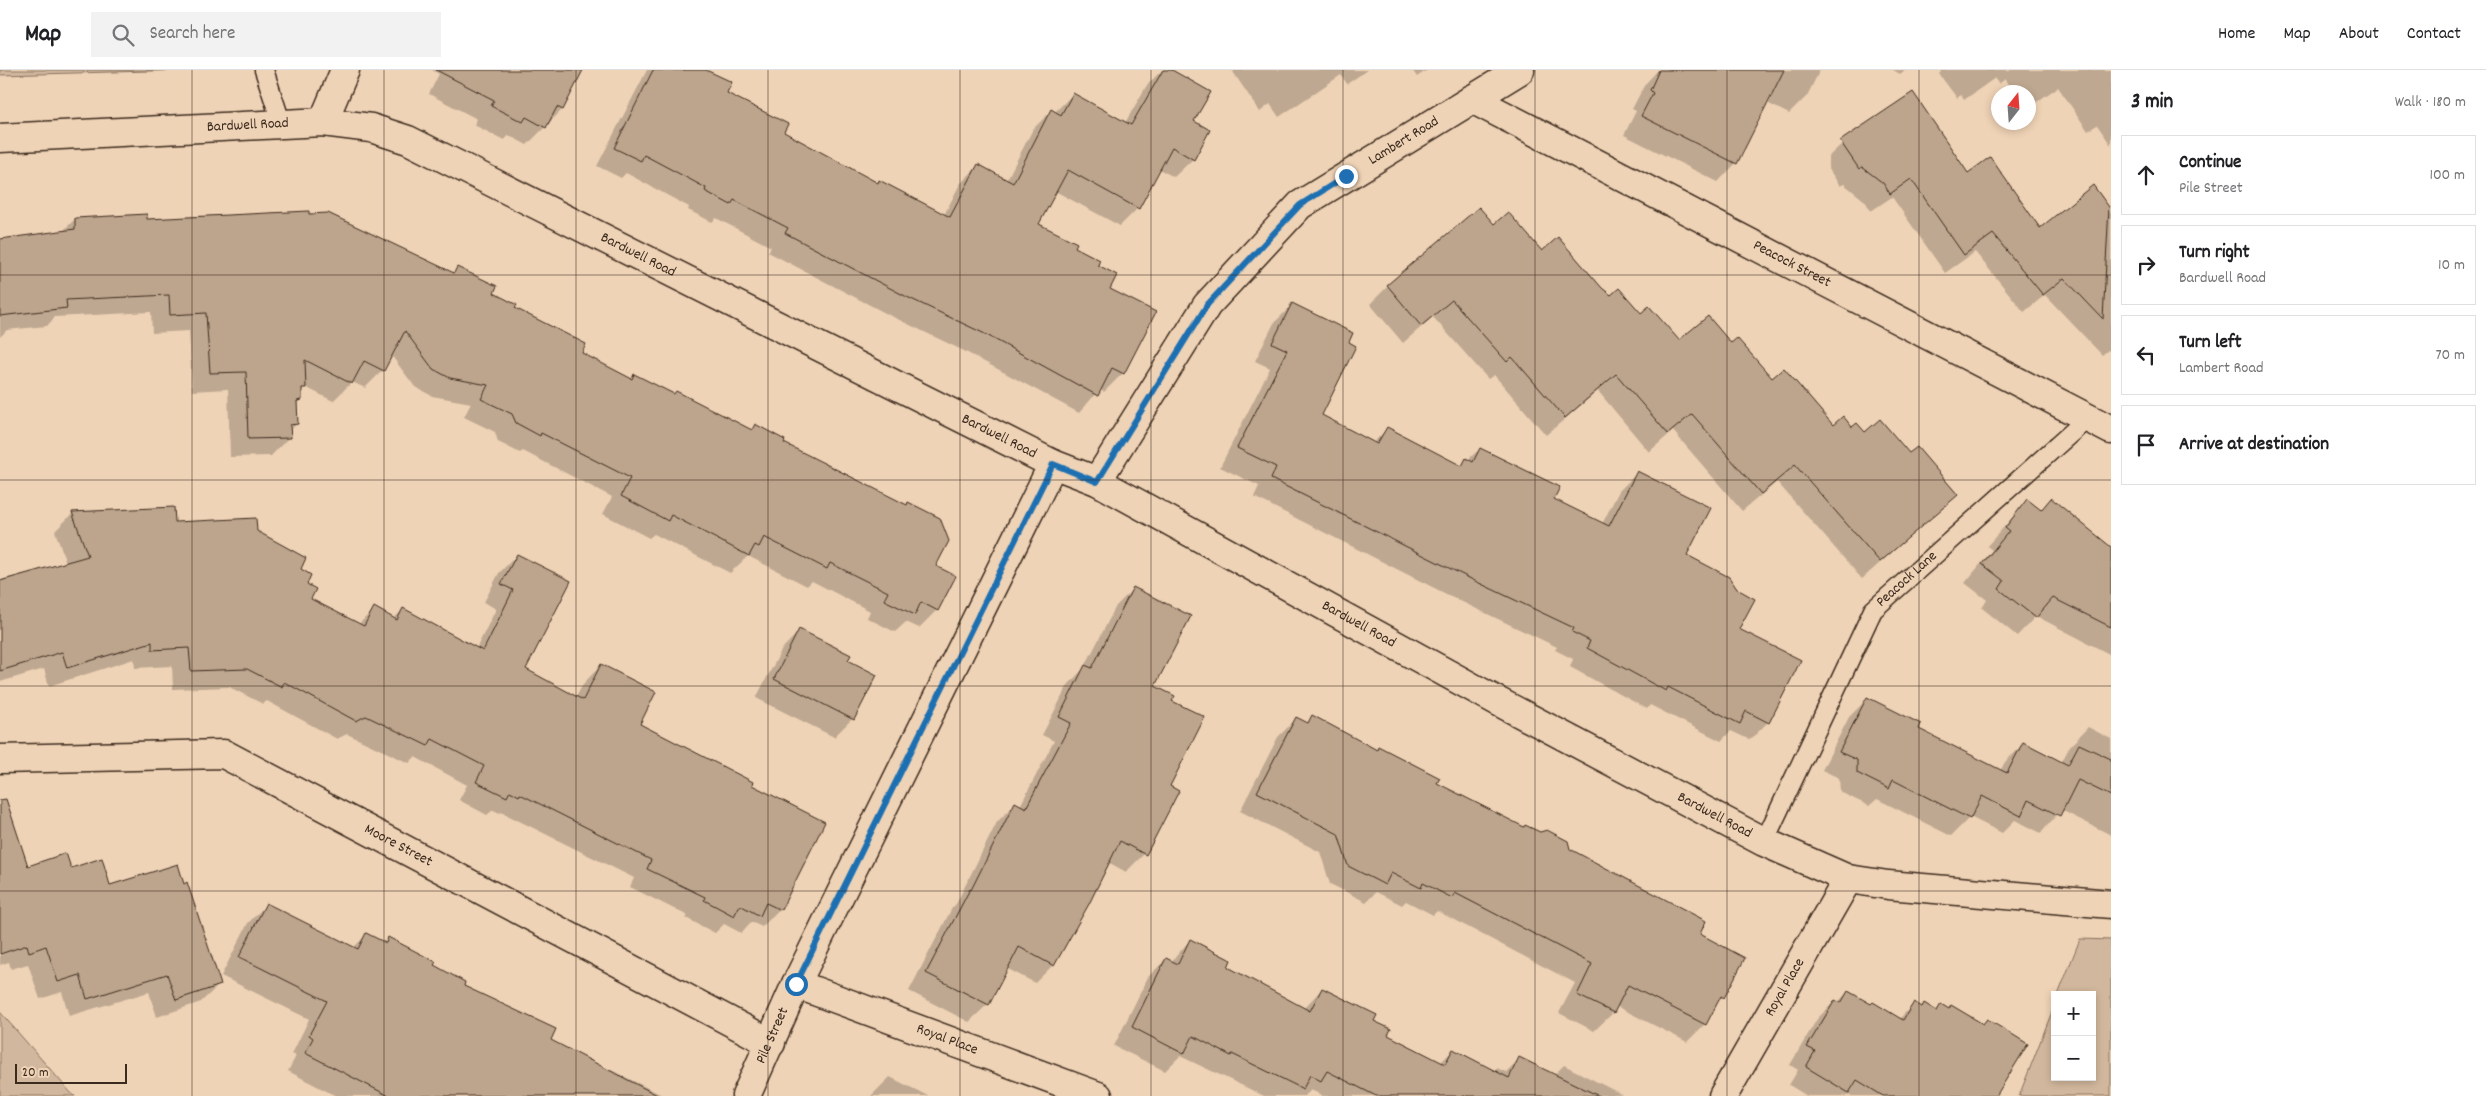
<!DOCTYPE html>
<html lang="en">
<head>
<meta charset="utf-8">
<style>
	body { margin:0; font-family:Dekko,sans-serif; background:#f2f2f2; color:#202124 }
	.controls { position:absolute; right:15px; bottom:15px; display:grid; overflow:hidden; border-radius:0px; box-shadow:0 2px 8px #0003 }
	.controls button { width:45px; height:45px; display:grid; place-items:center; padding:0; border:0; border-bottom:1px solid #e0e0e0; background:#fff; color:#202124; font:25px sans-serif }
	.compass { position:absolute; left:1991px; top:15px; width:45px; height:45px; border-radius:50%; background:#fff; box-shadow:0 2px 8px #0003; rotate:17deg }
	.scale { position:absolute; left:15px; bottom:12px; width:112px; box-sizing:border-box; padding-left:5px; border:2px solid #3b2a1e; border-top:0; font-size:14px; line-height:18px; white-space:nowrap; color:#3b2a1e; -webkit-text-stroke:4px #efd3b6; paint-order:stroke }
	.stop { position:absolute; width:15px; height:15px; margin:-11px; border:4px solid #1f6fb2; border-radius:50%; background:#fff }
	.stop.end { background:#1f6fb2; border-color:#fff; box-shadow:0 1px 5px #0008 }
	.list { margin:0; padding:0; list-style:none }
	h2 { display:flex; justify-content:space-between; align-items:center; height:65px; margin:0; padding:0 20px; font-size:21px }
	h2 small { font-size:16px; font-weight:400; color:#757577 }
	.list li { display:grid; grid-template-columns:32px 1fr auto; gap:15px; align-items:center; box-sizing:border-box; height:80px; margin:0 10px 10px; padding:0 10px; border:1px solid #e0e0e0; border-radius:0px }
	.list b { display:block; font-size:19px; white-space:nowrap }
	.list p { margin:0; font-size:16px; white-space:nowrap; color:#757577 }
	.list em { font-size:16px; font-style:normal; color:#757577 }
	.icon { flex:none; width:28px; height:28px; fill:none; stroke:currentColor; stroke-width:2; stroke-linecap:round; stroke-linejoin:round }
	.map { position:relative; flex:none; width:2111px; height:1026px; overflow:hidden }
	header { display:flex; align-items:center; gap:30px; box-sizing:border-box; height:70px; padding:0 25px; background:#fff; border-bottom:1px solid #e0e0e0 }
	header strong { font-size:24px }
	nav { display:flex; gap:28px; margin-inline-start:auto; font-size:18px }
	.search { width:350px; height:45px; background:#f2f2f2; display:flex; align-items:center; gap:12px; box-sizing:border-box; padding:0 18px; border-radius:0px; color:#757577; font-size:19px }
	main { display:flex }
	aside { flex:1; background:#fff }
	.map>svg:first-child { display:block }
	.green { fill:#d1b79d; stroke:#86705e }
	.shadow { fill:#0003 }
	.building { fill:#bda48c; stroke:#3b2a1e }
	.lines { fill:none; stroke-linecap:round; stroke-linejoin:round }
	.service-casing { stroke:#3b2a1e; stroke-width:21 }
	.minor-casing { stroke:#3b2a1e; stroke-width:31 }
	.service { stroke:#efd3b6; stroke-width:18 }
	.minor { stroke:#efd3b6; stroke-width:28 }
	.route { stroke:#1f6fb2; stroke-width:6 }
	.grid { fill:none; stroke:#3b2a1e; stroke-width:1; stroke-opacity:0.55 }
	.labels { text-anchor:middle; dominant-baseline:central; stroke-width:4; stroke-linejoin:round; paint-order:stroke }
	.street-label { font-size:15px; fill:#3b2a1e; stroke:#efd3b6 }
</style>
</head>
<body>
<header>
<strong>Map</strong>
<div class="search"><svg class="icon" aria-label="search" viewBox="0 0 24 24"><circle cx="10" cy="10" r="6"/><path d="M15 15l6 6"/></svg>Search here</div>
<nav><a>Home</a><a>Map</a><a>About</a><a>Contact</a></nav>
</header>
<main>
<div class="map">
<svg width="2111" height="1026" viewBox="0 0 2111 1026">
	<rect width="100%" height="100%" fill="#efd3b6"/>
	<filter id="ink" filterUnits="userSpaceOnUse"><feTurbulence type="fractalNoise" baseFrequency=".02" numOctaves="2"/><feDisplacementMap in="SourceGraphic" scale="10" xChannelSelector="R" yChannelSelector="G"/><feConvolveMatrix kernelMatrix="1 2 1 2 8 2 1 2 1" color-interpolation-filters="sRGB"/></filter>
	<g filter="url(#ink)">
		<path class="green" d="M 0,0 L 187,0 L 0,5 Z
			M 2080,869 L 2111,870 L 2111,1026 L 2019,1026 L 2055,934 L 2055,1007 L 2092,1007 L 2092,925 L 2058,925 Z
			M 0,942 L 71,1023 L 75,1026 L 0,1026 Z"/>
		<path class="shadow" d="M 432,0 L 578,0 L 581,2 L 562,40 L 527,75 L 508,65 L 504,70 L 474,55 L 477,49 L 429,24 L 439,4 Z
			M 647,0 L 694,0 L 782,62 L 877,114 L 944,145 L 960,114 L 978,96 L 1006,111 L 1033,59 L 1051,41 L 1055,42 L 1073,24 L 1125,53 L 1147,15 L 1162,0 L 1170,0 L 1192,51 L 1193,89 L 1174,107 L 1159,99 L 1138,138 L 1120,156 L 1055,121 L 1038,154 L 1074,177 L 1096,195 L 1109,219 L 1154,242 L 1123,303 L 1104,322 L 1100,319 L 1079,343 L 964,281 L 889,245 L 768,182 L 771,177 L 716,148 L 712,152 L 688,140 L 689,137 L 626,103 L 621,108 L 597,96 Z
			M 1235,0 L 1367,0 L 1347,14 L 1341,5 L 1279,47 L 1270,34 L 1260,42 L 1233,2 Z
			M 1412,0 L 1427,0 L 1417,7 Z
			M 1658,0 L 1820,0 L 1807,26 L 1789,44 L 1767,33 L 1736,93 L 1718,112 L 1624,65 L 1636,41 L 1632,39 L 1645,14 Z
			M 1893,0 L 1905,0 L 1900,4 Z
			M 1943,0 L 2111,0 L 2111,75 L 2097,55 L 2088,61 L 2058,17 L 2028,38 L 2028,22 L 2015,22 L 2005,9 L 1999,14 L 1995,8 L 1964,30 L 1961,25 L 1957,28 L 1939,4 Z
			M 1847,69 L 1968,105 L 2040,160 L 2093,116 L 2111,143 L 2111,282 L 2108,280 L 2102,285 L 2045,225 L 2024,242 L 1975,182 L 1945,203 L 1892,127 L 1871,141 L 1865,131 L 1844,114 L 1840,116 L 1828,98 L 1828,87 Z
			M 1479,139 L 1494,156 L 1602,218 L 1679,272 L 1731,275 L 1772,310 L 1833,357 L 1852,358 L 1909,385 L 1956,425 L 1862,509 L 1777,412 L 1742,441 L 1673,361 L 1649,382 L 1598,321 L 1546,365 L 1494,305 L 1488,309 L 1433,247 L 1403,273 L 1370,234 L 1388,216 Z
			M 308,145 L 452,204 L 457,198 L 580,283 L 630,310 L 635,306 L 750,360 L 755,356 L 782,373 L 906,436 L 909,433 L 934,497 L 937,540 L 919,558 L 906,552 L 895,562 L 867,548 L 870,541 L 812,511 L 807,516 L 748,486 L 730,503 L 654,464 L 649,468 L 603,444 L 612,427 L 523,381 L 520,383 L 498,372 L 495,362 L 464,347 L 471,333 L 432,326 L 415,317 L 391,285 L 383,300 L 365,318 L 352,312 L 333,331 L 305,317 L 300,321 L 301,330 L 296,334 L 297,354 L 289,361 L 289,367 L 271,386 L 230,387 L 228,319 L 192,321 L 189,261 L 152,263 L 151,242 L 55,247 L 47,256 L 7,260 L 0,267 L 0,170 L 62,162 L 75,149 L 146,151 Z
			M 1292,235 L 1320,346 L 1373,373 L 1387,359 L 1460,396 L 1480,379 L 1552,429 L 1602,454 L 1619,421 L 1637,403 L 1686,486 L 1738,559 L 1768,652 L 1750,670 L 1731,661 L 1721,671 L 1650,635 L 1647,639 L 1570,597 L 1573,589 L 1555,580 L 1557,577 L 1458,530 L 1254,427 L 1259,416 L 1220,397 L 1270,298 L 1255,291 L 1274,253 Z
			M 2051,430 L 2066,453 L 2111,477 L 2111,585 L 2036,546 L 2017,566 L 1982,538 L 1987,530 L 1965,513 L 1992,480 L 1987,476 L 2027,431 L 2040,441 Z
			M 73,443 L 256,462 L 299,500 L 309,530 L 358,555 L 374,539 L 393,549 L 403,540 L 476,579 L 496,539 L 484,532 L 499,503 L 517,485 L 524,600 L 576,627 L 583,614 L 601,595 L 638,655 L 750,716 L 780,839 L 762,857 L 751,852 L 741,863 L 724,854 L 715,863 L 686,848 L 688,846 L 630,817 L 634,808 L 501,742 L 500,743 L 493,740 L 487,745 L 459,730 L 467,715 L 415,687 L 409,693 L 347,664 L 337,669 L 267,631 L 263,634 L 229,617 L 173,619 L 172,596 L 135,598 L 134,589 L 49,616 L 44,599 L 0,612 L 0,510 L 66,493 L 55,461 Z
			M 1134,518 L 1154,617 L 1171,631 L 1169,717 L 1144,784 L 1126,802 L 1108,792 L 1053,895 L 1035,913 L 1006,898 L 988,934 L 969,952 L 909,921 L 952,838 L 956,834 L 997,752 L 1015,734 L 1020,736 L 1054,671 L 1042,665 L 1068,615 L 1084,598 L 1116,536 Z
			M 800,560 L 847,591 L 875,605 L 852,649 L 834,667 L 756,628 L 782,579 Z
			M 1867,629 L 1917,659 L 2000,701 L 2005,692 L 2023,674 L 2061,693 L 2070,676 L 2088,657 L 2111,669 L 2111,765 L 2061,740 L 2041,763 L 2015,750 L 2002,763 L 1970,747 L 1951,766 L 1877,729 L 1869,736 L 1840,722 L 1839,708 L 1822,700 L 1849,647 Z
			M 1312,647 L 1376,680 L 1379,678 L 1436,714 L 1569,780 L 1698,864 L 1743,888 L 1723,927 L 1715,935 L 1705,954 L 1687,972 L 1616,936 L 1613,943 L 1594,961 L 1559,943 L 1575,913 L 1437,841 L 1433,845 L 1406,831 L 1402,835 L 1376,822 L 1366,832 L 1330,814 L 1320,782 L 1240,741 L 1278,667 L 1296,649 L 1306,654 Z
			M 0,782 L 27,797 L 70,800 L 110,817 L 220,914 L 201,932 L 157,947 L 149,922 L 69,946 L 62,922 L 40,929 L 28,894 L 11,899 L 9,892 L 0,895 Z
			M 266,835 L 353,878 L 366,865 L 384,874 L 389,869 L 549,970 L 607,1000 L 609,999 L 664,1026 L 336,1026 L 288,1001 L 296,986 L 292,984 L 309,949 L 221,906 L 248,853 Z
			M 1190,870 L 1226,897 L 1303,939 L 1322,919 L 1373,951 L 1386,965 L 1440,993 L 1453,980 L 1494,1001 L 1497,998 L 1506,1002 L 1520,988 L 1554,1005 L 1564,995 L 1623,1025 L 1323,1026 L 1311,1020 L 1305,1026 L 1264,1026 L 1180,986 L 1165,1001 L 1114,976 L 1148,907 L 1166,889 L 1171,892 Z
			M 1848,922 L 1899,949 L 1914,934 L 1921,938 L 1924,934 L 1935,941 L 1941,936 L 1948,940 L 1952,936 L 1982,954 L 1987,950 L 1992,1026 L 1807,1026 L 1789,1015 L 1798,1000 L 1790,995 L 1817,949 L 1835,931 L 1837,933 Z
			M 890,1007 L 928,1026 L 871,1026 Z"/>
		<path class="building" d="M 436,0 L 583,0 L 563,40 L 557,37 L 546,58 L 526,47 L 523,52 L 491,36 L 494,30 Z
			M 653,0 L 706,0 L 732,12 L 727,23 L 788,54 L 784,62 L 878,113 L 879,110 L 950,147 L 978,94 L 1013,113 L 1051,39 L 1061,45 L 1073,23 L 1131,55 L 1163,0 L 1172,0 L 1211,22 L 1194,51 L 1210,60 L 1194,90 L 1172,77 L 1139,139 L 1068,100 L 1039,154 L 1077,173 L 1075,177 L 1100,190 L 1098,195 L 1117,205 L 1110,219 L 1156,242 L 1124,304 L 1112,298 L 1098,326 L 983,263 L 907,227 L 785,163 L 788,158 L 734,130 L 731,135 L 705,121 L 706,118 L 644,85 L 641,91 L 614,78 Z
			M 1659,0 L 1784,0 L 1737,94 L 1641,46 L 1653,23 L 1650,20 Z
			M 1913,22 L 1968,103 L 1990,87 L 2040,158 L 2093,115 L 2109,137 L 2103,249 L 2064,208 L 2043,225 L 1993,164 L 1964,185 L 1911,109 L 1890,124 L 1883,113 L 1862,97 L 1859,99 L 1840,71 Z
			M 1479,137 L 1494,154 L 1508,142 L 1542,181 L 1558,167 L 1602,218 L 1611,225 L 1619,218 L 1641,243 L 1649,236 L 1679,270 L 1708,246 L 1731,273 L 1737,268 L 1772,308 L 1784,298 L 1833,355 L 1843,346 L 1852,357 L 1857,353 L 1865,362 L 1880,349 L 1909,383 L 1917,377 L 1958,425 L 1880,492 L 1795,395 L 1761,424 L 1692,344 L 1668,364 L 1616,304 L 1565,348 L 1512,287 L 1507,292 L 1452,230 L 1421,256 L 1387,215 Z
			M 309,141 L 309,144 L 328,143 L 454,203 L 457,197 L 497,216 L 494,223 L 517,235 L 515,238 L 586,274 L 582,283 L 632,309 L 634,304 L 674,324 L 676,321 L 752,360 L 755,354 L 785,370 L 784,373 L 907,435 L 908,432 L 940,448 L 949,471 L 936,496 L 956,506 L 938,541 L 921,532 L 915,545 L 884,530 L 888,522 L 830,493 L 827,499 L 764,467 L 759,477 L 755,475 L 749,486 L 671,445 L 668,451 L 621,426 L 630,408 L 541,363 L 540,366 L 516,353 L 512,344 L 481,329 L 488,315 L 450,308 L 433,299 L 405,261 L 384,301 L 364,291 L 352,314 L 305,290 L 306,318 L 302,318 L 302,330 L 297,331 L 298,354 L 290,355 L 291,368 L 248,369 L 246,302 L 210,303 L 206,243 L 170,245 L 169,225 L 66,230 L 67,238 L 0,246 L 0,169 L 75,159 L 75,148 L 147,144 L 147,149 Z
			M 1292,233 L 1353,263 L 1349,272 L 1356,276 L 1322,345 L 1377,374 L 1387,357 L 1462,396 L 1466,388 L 1473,392 L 1480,378 L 1560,417 L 1554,429 L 1609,456 L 1637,401 L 1711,438 L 1687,485 L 1729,507 L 1737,519 L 1755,529 L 1739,559 L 1801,590 L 1769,653 L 1746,641 L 1740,654 L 1668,617 L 1666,621 L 1587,578 L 1590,571 L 1572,562 L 1574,558 L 1477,512 L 1271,409 L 1276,397 L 1237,378 L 1287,280 L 1272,273 Z
			M 2051,428 L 2111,477 L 2111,557 L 2053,528 L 2036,548 L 1999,519 L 2004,511 L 1982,494 L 2009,461 L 2005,458 L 2027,429 L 2041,440 Z
			M 174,437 L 175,452 L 256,448 L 257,461 L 306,488 L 301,499 L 311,505 L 307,514 L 316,519 L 311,529 L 364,556 L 374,537 L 397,550 L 403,538 L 483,581 L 513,520 L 501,514 L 517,484 L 571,511 L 526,599 L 583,630 L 601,594 L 656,622 L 640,654 L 753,712 L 752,715 L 825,752 L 781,840 L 766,833 L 760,846 L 740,835 L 734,846 L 704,830 L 705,827 L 647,799 L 651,790 L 520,724 L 519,726 L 510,721 L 507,727 L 476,712 L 484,696 L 432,669 L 428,676 L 366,646 L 356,651 L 284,612 L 282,617 L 247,599 L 191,601 L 189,578 L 152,580 L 152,572 L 67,598 L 62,582 L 0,601 L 0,511 L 88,486 L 72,442 Z
			M 1133,517 L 1191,546 L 1155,616 L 1175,626 L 1172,631 L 1205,647 L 1170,716 L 1179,721 L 1146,785 L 1120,771 L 1089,834 L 1054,896 L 1019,877 L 989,935 L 926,903 L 970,819 L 971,820 L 1015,732 L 1026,738 L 1071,653 L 1059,647 L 1085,595 L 1092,598 Z
			M 799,559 L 851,585 L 848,590 L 877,605 L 854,650 L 774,609 Z
			M 1867,627 L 1921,654 L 1919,659 L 2007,703 L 2023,672 L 2068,695 L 2079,674 L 2111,689 L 2111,726 L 2078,710 L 2060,746 L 2028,730 L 2021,746 L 1982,726 L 1970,749 L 1893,710 L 1889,719 L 1857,703 L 1857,690 L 1839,682 Z
			M 1312,645 L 1377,680 L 1378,676 L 1440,708 L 1437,713 L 1524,757 L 1525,755 L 1540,762 L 1547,760 L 1568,771 L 1570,779 L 1706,851 L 1700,864 L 1745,888 L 1724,928 L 1721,926 L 1706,955 L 1628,915 L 1614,943 L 1577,925 L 1592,894 L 1455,823 L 1452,828 L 1423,813 L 1421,818 L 1391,803 L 1385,815 L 1348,796 L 1338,764 L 1257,722 L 1296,647 L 1308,653 Z
			M 6,729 L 28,796 L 66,783 L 71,798 L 102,788 L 110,815 L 178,794 L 184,814 L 187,812 L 221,915 L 176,930 L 167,904 L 87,929 L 80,905 L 58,912 L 46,876 L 29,882 L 27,875 L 0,884 L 0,730 Z
			M 266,833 L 358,879 L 366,863 L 386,873 L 388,867 L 436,892 L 434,895 L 465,912 L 464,916 L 556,959 L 551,970 L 659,1026 L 389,1026 L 305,983 L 313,968 L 309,965 L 327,931 L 239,887 Z
			M 1190,869 L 1231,890 L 1228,897 L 1310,941 L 1322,918 L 1377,945 L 1374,951 L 1391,959 L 1388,965 L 1445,994 L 1453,979 L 1509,1008 L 1519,987 L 1599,1026 L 1376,1026 L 1327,1001 L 1321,1011 L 1310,1005 L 1303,1019 L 1232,984 L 1231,986 L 1193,966 L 1184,984 L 1132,957 L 1166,888 L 1178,894 Z
			M 1848,921 L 1871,934 L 1873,932 L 1903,950 L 1914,932 L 1922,937 L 1924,933 L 1937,941 L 1941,934 L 1949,939 L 1951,935 L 1983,954 L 1987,949 L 2028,974 L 1996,1026 L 1883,1026 L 1857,1010 L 1849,1023 L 1806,997 L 1815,981 L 1807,977 L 1835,930 L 1841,933 Z"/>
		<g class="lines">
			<defs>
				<g id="service">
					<path d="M 264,0 L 282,55"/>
					<path id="s1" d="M 1764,772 L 1873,540 L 2088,348"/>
				</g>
				<g id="minor">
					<path id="s2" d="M 1472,29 L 2111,360"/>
					<path d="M 323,52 L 345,0"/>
					<path id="s3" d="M 0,68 L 323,52 L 371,58 L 408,70 L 1053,394 L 1097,411 L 1499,632 L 1764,772 L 1848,809 L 1888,815 L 2111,834"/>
					<path id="s4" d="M 1097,411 L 1207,235 L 1300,135 L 1520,0"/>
					<path id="s5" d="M 0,689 L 224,684 L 771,973"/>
					<path id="s6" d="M 796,914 L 1098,1026"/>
					<path id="s7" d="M 746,1026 L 796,914 L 1053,394"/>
					<path id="s8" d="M 1723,1026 L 1848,809"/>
				</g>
			</defs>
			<use href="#service" class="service-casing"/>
			<use href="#minor" class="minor-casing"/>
			<use href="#service" class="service"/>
			<use href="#minor" class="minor"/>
		</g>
	</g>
	<g class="lines" filter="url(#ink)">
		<path class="route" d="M 796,914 L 1053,394 L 1097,412 L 1207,235 L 1300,135 L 1346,106"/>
	</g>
	<path class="grid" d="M 192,0 L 192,1026M 384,0 L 384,1026M 576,0 L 576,1026M 768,0 L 768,1026M 960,0 L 960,1026M 1151,0 L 1151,1026M 1343,0 L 1343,1026M 1535,0 L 1535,1026M 1727,0 L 1727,1026M 1919,0 L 1919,1026M 0,205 L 2111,205M 0,410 L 2111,410M 0,616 L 2111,616M 0,821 L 2111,821"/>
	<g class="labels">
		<g class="street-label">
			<text stroke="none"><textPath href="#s3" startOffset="248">Bardwell Road</textPath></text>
			<text stroke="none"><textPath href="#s4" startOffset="466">Lambert Road</textPath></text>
			<text stroke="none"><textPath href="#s3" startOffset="668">Bardwell Road</textPath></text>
			<text stroke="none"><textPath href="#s2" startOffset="360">Peacock Street</textPath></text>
			<text stroke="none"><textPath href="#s3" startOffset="1072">Bardwell Road</textPath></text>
			<text stroke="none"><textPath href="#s1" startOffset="302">Peacock Lane</textPath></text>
			<text stroke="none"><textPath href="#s3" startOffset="1478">Bardwell Road</textPath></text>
			<text stroke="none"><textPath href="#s3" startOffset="1882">Bardwell Road</textPath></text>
			<text stroke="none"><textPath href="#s5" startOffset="421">Moore Street</textPath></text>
			<text stroke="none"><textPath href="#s8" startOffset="125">Royal Place</textPath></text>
			<text stroke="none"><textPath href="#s7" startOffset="66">Pile Street</textPath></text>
			<text stroke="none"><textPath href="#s6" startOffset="161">Royal Place</textPath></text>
		</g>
	</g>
</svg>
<div class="controls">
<button>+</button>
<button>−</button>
</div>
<svg class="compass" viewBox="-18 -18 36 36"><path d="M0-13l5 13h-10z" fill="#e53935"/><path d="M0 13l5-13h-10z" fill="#757577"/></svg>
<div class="scale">20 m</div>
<div class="stop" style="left:796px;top:914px"></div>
<div class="stop end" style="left:1346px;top:106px"></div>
</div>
<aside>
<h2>3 min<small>Walk · 180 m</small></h2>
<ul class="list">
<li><svg class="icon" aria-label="ahead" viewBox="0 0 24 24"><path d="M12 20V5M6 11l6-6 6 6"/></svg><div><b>Continue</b><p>Pile Street</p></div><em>100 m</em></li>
<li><svg class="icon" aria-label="right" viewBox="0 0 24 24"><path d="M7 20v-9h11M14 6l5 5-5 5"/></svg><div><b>Turn right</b><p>Bardwell Road</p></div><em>10 m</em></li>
<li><svg class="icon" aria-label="left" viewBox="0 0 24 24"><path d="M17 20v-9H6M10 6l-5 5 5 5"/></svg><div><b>Turn left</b><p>Lambert Road</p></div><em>70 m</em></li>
<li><svg class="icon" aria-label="arrive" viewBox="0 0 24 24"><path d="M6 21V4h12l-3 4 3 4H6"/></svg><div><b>Arrive at destination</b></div></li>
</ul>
</aside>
</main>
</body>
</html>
